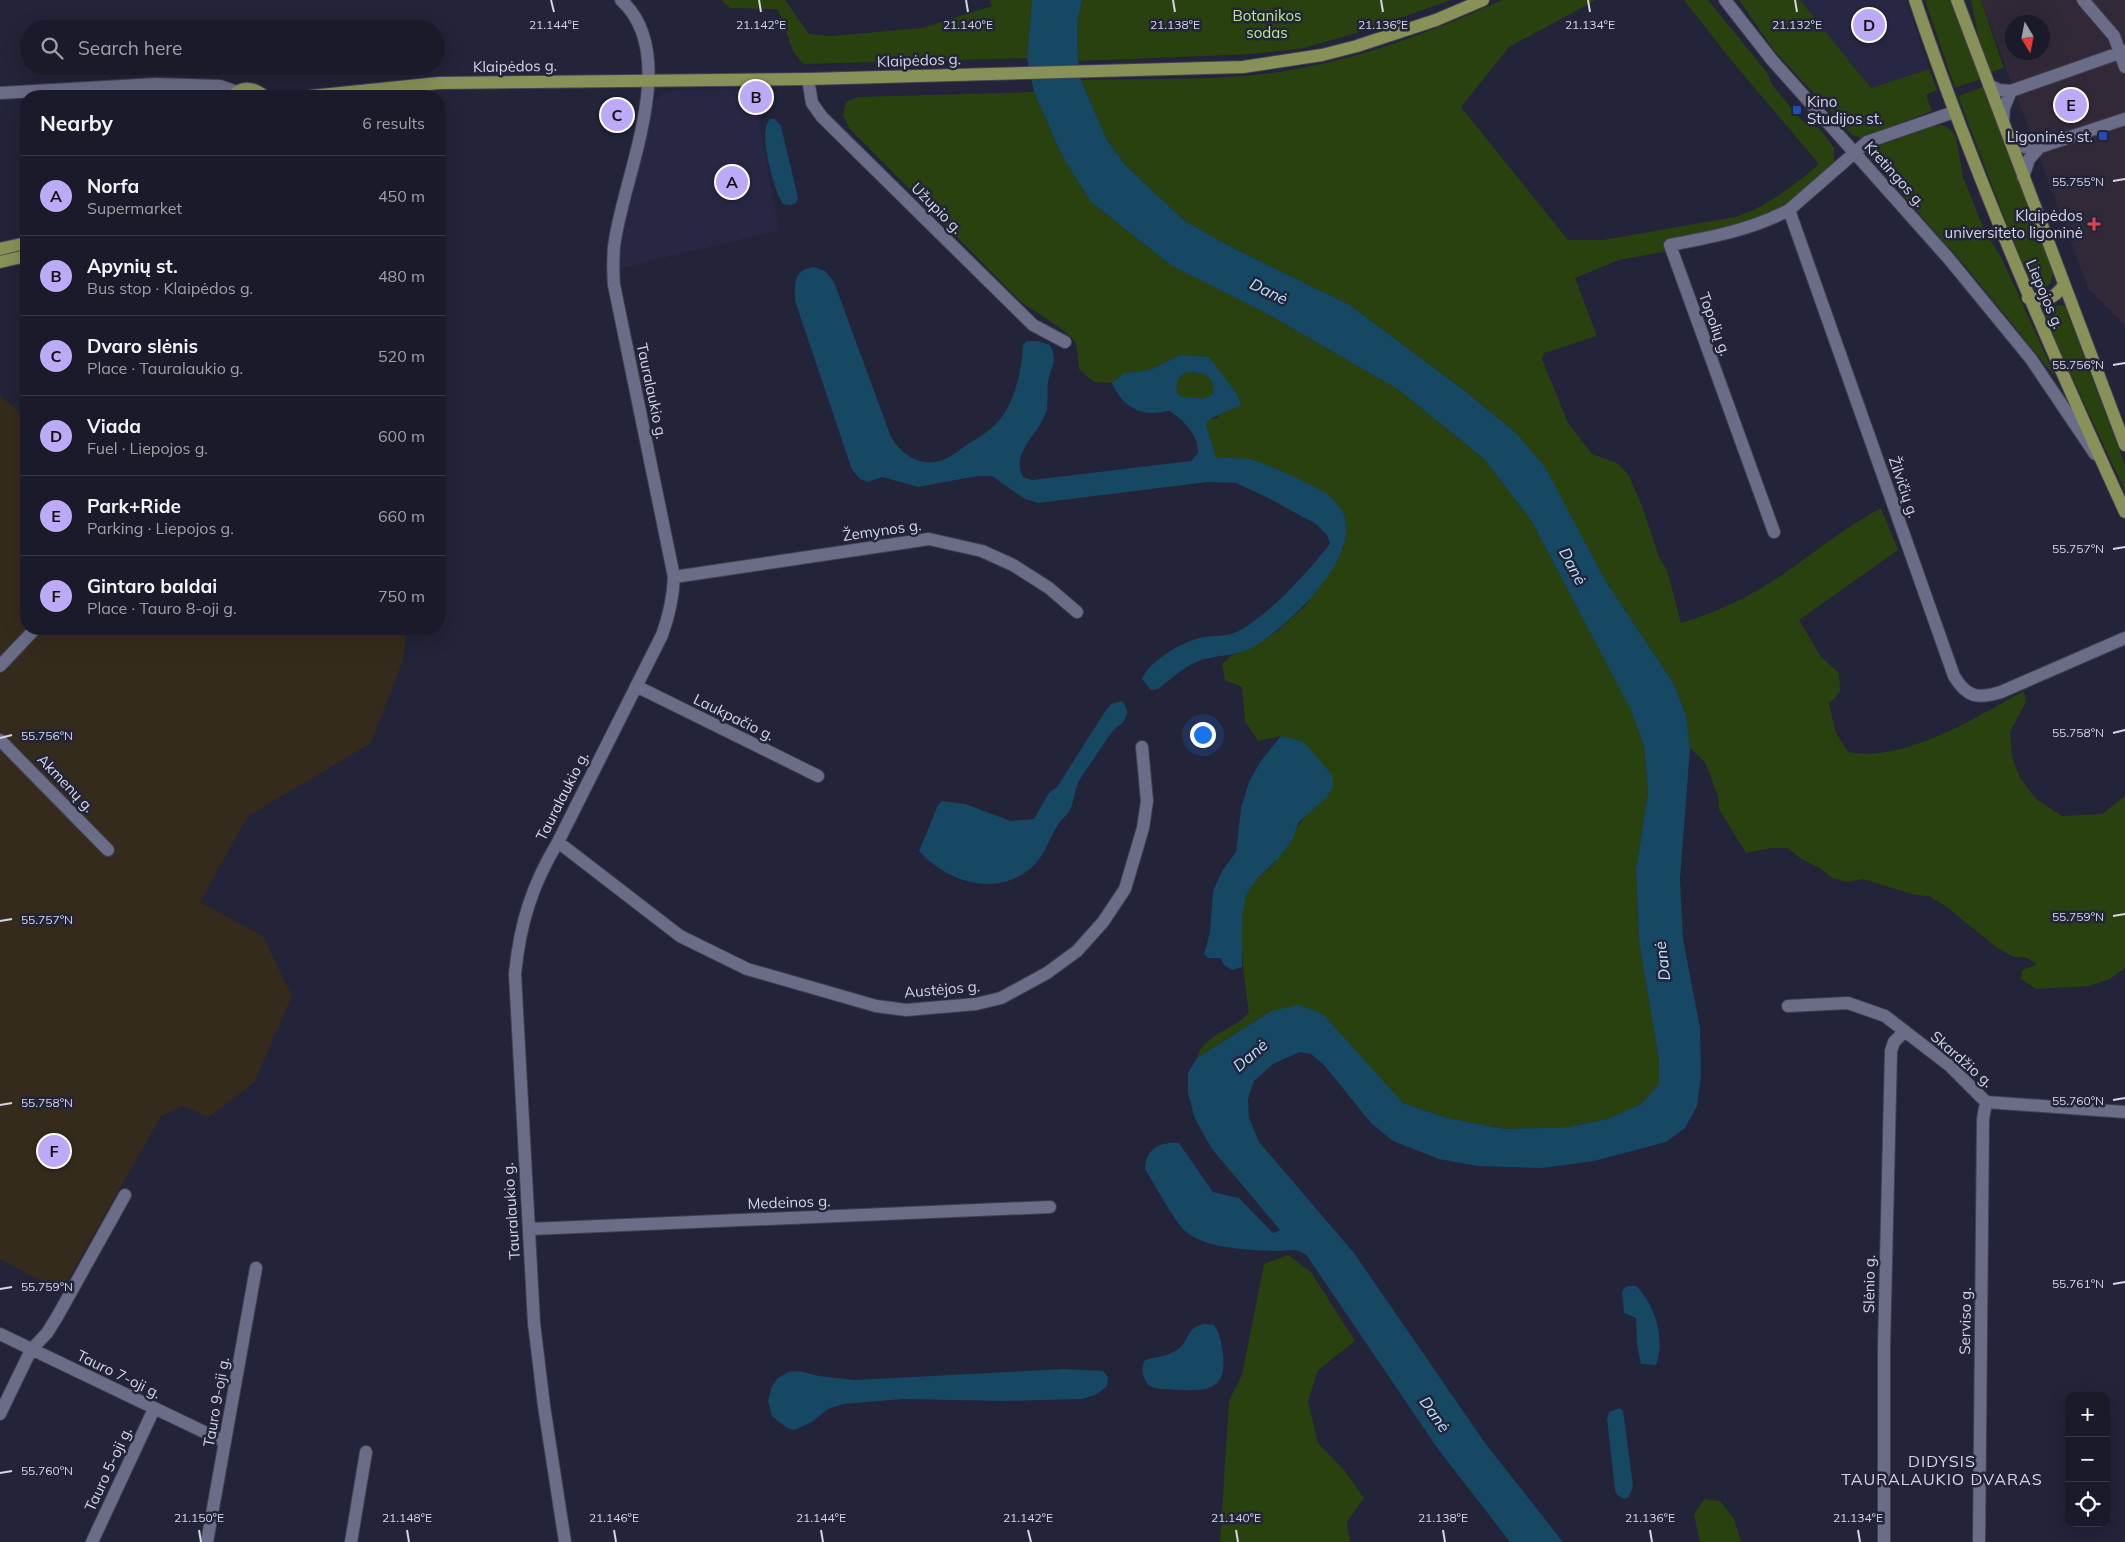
<!DOCTYPE html>
<html lang="en">
<head>
<meta charset="utf-8">
<style>
	body { margin:0; font-family:Mulish,sans-serif; background:#232333; color:#f1f3f6 }
	.controls { position:absolute; right:15px; bottom:15px; display:grid; overflow:hidden; border-radius:10px; box-shadow:0 5px 20px #0002 }
	.controls button { width:45px; height:45px; display:grid; place-items:center; padding:0; border:0; border-bottom:1px solid #383847; background:#1a1a2b; color:#f1f3f6; font:25px sans-serif }
	.compass { position:absolute; left:2005px; top:15px; width:45px; height:45px; border-radius:50%; background:#1a1a2b; box-shadow:0 5px 20px #0002; rotate:170deg }
	.you { position:absolute; left:1202px; top:734px; width:18px; height:18px; margin:-12px; border:4px solid #fff; border-radius:50%; background:#1a73e8; box-shadow:0 0 0 8px #1a73e833 }
	.badge { display:grid; place-items:center; width:32px; height:32px; border-radius:50%; background:#bcaaf6; color:#111; font-size:16px; font-weight:700 }
	.pin { position:absolute; translate:-50% -50%; border:2px solid #fff; box-shadow:0 1px 5px #0006 }
	.list { margin:0; padding:0; list-style:none }
	h2 { display:flex; justify-content:space-between; align-items:center; height:65px; margin:0; padding:0 20px; font-size:21px }
	h2 small { font-size:16px; font-weight:400; color:#9fa1a9 }
	.list li { display:grid; grid-template-columns:32px 1fr auto; gap:15px; align-items:center; box-sizing:border-box; height:80px; padding:0 20px; border-top:1px solid #383847 }
	.list b { display:block; font-size:19px; white-space:nowrap }
	.list p { margin:0; font-size:16px; white-space:nowrap; color:#9fa1a9 }
	.list em { font-size:16px; font-style:normal; color:#9fa1a9 }
	.icon { flex:none; width:28px; height:28px; fill:none; stroke:currentColor; stroke-width:2; stroke-linecap:round; stroke-linejoin:round }
	.map { position:relative; flex:none; width:2125px; height:1542px; overflow:hidden }
	.search { position:absolute; background:#1a1a2b; box-shadow:0 5px 20px #0002; left:20px; top:20px; width:425px; height:55px; display:flex; align-items:center; gap:12px; box-sizing:border-box; padding:0 18px; border-radius:28px; color:#9fa1a9; font-size:19px }
	.panel { position:absolute; background:#1a1a2b; box-shadow:0 5px 20px #0002; left:20px; top:90px; width:425px; height:545px; border-radius:20px }
	.map>svg:first-child { display:block }
	.built { fill:#272744 }
	.industrial { fill:#352b1c }
	.medical { fill:#322938; fill-rule:evenodd }
	.green { fill:#29410f }
	.water { fill:#164763; fill-rule:evenodd }
	.lines { fill:none; stroke-linecap:round; stroke-linejoin:round }
	.minor-casing { stroke:#404053; stroke-width:14 }
	.major-casing { stroke:#404053; stroke-width:14 }
	.minor { stroke:#6b6c87; stroke-width:12 }
	.major { stroke:#889157; stroke-width:12 }
	.ticks { fill:none; stroke:#d4d5e4; stroke-width:2 }
	.transit-dot { fill:#1a4fb4; stroke:#232339; stroke-width:2 }
	.health-dot { fill:#e0444e; stroke:#232339; stroke-width:2 }
	.labels { text-anchor:middle; dominant-baseline:central; stroke-width:5; stroke-linejoin:round; paint-order:stroke }
	.park-label { font-size:15px; fill:#b5ec82; stroke:#232339 }
	.street-label { font-size:15px; fill:#d4d5e4; stroke:#232339 }
	.poi-label { font-size:15px; fill:#d4d5e4; stroke:#232339; text-anchor:end }
	.water-label { font-size:16px; font-style:italic; fill:#b7e2fe; stroke:#232339 }
	.neighbourhood-label { font-size:16px; letter-spacing:1px; fill:#d4d5e4; stroke:#232339 }
	.ticks-label { font-size:12px; text-anchor:middle; fill:#d4d5e4; stroke:#232339; stroke-width:5; stroke-linejoin:round; paint-order:stroke }
</style>
</head>
<body>
<div class="map">
<svg width="2125" height="1542" viewBox="0 0 2125 1542">
	<rect width="100%" height="100%" fill="#232339"/>
	<path class="built" d="M 1800,0 L 1906,0 L 1929,69 L 1871,88 Z
		M 753,89 L 779,230 L 619,269 L 620,246 L 654,102 L 663,93 L 677,90 Z"/>
	<path class="industrial" d="M 0,395 L 23,415 L 26,412 L 26,629 L 406,629 L 403,660 L 371,743 L 247,817 L 200,902 L 263,936 L 292,996 L 254,1083 L 209,1117 L 182,1106 L 161,1116 L 61,1292 L 0,1259 Z"/>
	<path class="medical" d="M 1981,0 L 2125,0 L 2125,326 L 2088,288 ZM 2012,22 L 2042,22 L 2042,52 L 2012,52 Z"/>
	<path class="green" d="M 721,0 L 785,0 L 809,34 L 831,36 L 922,28 L 992,6 L 990,0 L 1032,0 L 1027,58 L 803,64 L 793,51 L 778,9 L 730,8 Z
		M 1082,0 L 1451,0 L 1363,31 L 1304,48 L 1253,54 L 1078,61 L 1077,23 Z
		M 1502,0 L 1596,0 L 1509,47 L 1461,107 L 1568,240 L 1603,240 L 1735,217 C 1768,206 1793,187 1819,164 L 1731,60 L 1684,0 L 1708,0 L 1766,71 L 1773,86 L 1802,121 L 1819,128 L 1834,148 L 1834,161 L 1843,170 L 1773,223 L 1752,232 L 1728,240 L 1619,260 L 1575,278 L 1597,336 L 1544,353 L 1542,359 L 1568,423 L 1592,454 L 1617,463 L 1628,474 L 1642,506 L 1659,557 L 1667,570 L 1681,623 C 1716,613 1751,596 1782,575 C 1815,552 1845,527 1881,508 L 1898,550 L 1799,620 L 1821,657 L 1839,673 L 1840,692 L 1829,704 L 1836,733 L 1848,752 C 1905,763 1976,717 2024,691 L 2026,702 L 2010,732 L 2012,757 L 2020,778 L 2036,799 L 2062,816 L 2102,814 L 2125,796 L 2125,968 L 2110,979 L 2089,986 L 2036,989 L 2021,979 L 2022,970 L 2037,964 L 2025,957 L 2014,957 L 1997,948 L 1947,907 L 1929,896 L 1915,895 L 1863,879 L 1848,882 L 1832,878 L 1821,869 L 1800,858 L 1788,848 L 1771,848 L 1746,853 L 1719,809 L 1718,796 L 1705,762 L 1690,748 L 1686,715 L 1674,684 L 1605,580 L 1578,530 L 1516,433 L 1465,391 L 1348,304 L 1235,249 L 1185,221 L 1126,166 L 1106,138 L 1081,80 C 1146,78 1214,81 1279,72 C 1357,60 1430,33 1502,0 Z
		M 1739,0 L 1800,0 L 1871,88 L 1929,69 L 1937,90 L 1926,95 L 1932,111 L 1867,136 L 1860,138 L 1852,135 L 1773,49 Z
		M 1925,0 L 1951,0 L 1981,79 L 1955,88 Z
		M 1971,0 L 1981,0 L 2004,68 L 1991,72 L 1980,44 Z
		M 1983,87 L 2053,272 L 2051,283 L 2044,288 L 2034,287 L 2029,282 L 1958,96 Z
		M 1034,92 L 1062,156 L 1091,202 L 1172,266 L 1262,311 L 1399,390 L 1484,459 L 1531,520 L 1631,709 L 1644,746 L 1648,792 L 1636,870 L 1639,941 L 1659,1060 L 1659,1084 L 1641,1104 L 1607,1119 L 1568,1127 L 1506,1129 L 1447,1118 L 1403,1103 L 1379,1079 L 1271,1011 L 1197,1058 C 1202,1034 1236,1030 1249,1012 C 1245,985 1235,917 1247,893 C 1254,878 1271,870 1280,856 C 1291,841 1297,825 1309,811 L 1281,736 L 1258,741 L 1245,721 L 1242,687 L 1225,680 L 1222,664 L 1231,656 L 1255,646 L 1276,632 L 1305,606 L 1344,547 L 1294,479 L 1254,460 L 1216,458 L 1206,424 L 1210,419 L 1217,418 L 1237,394 L 1180,355 L 1150,370 L 1124,373 L 1112,383 L 1094,382 L 1079,369 C 1078,361 1078,349 1075,342 C 1070,332 1032,310 1021,302 L 850,129 L 843,115 L 846,102 L 857,97 Z
		M 1942,125 L 1951,130 L 1956,137 L 1963,177 L 1983,227 L 2003,261 L 2056,378 L 1967,268 L 1871,159 L 1871,150 L 1875,147 L 1932,126 Z
		M 2062,305 L 2065,307 L 2070,320 L 2125,465 L 2125,491 L 2043,315 L 2052,306 Z
		M 1187,372 C 1203,372 1215,375 1213,394 L 1203,400 L 1179,396 C 1175,385 1176,378 1187,372 Z
		M 1288,1255 L 1311,1272 L 1355,1341 L 1318,1370 L 1308,1401 L 1318,1443 L 1345,1471 L 1364,1498 L 1347,1522 L 1350,1542 L 1220,1542 L 1229,1401 L 1242,1375 L 1264,1264 Z
		M 1704,1499 L 1720,1501 L 1734,1519 L 1741,1542 L 1700,1542 L 1694,1515 Z"/>
	<path class="water" d="M 1032,0 L 1082,0 L 1077,23 L 1078,61 L 1081,80 L 1106,138 L 1126,166 L 1185,221 L 1235,249 L 1348,304 L 1465,391 L 1516,433 L 1545,467 L 1605,580 L 1674,684 L 1686,715 L 1690,748 L 1680,879 L 1683,939 L 1700,1028 L 1701,1076 L 1697,1106 L 1685,1128 L 1666,1142 L 1594,1161 L 1542,1168 L 1477,1166 L 1439,1159 L 1393,1141 L 1371,1123 L 1324,1065 L 1311,1054 L 1300,1052 L 1273,1064 L 1254,1081 L 1248,1099 L 1249,1118 L 1259,1142 L 1354,1253 L 1485,1443 L 1563,1542 L 1510,1542 L 1438,1449 L 1307,1256 C 1296,1246 1288,1252 1275,1251 C 1249,1250 1205,1249 1185,1231 C 1174,1221 1154,1183 1145,1169 C 1146,1148 1159,1142 1179,1143 L 1213,1192 L 1239,1198 L 1273,1233 L 1280,1230 L 1212,1149 L 1195,1119 L 1188,1093 L 1188,1073 L 1197,1058 L 1271,1011 L 1299,1005 L 1323,1014 L 1403,1103 L 1447,1118 L 1506,1129 L 1568,1127 L 1607,1119 L 1641,1104 L 1659,1084 L 1659,1060 L 1639,941 L 1636,870 L 1648,792 L 1644,746 L 1631,710 L 1531,520 L 1484,459 L 1399,390 L 1262,311 L 1172,266 L 1091,202 L 1062,156 L 1034,92 L 1027,58 Z
		M 770,119 L 775,119 L 781,126 L 798,198 L 796,203 L 791,205 L 783,204 C 774,190 757,132 770,119 Z
		M 814,267 L 825,271 L 834,282 L 891,437 C 901,454 921,468 942,460 C 951,457 960,450 968,444 C 981,436 995,428 1003,415 C 1016,397 1022,367 1023,345 L 1027,341 L 1038,341 L 1050,345 C 1057,358 1053,365 1049,377 C 1046,388 1049,401 1046,412 C 1039,435 1010,452 1023,477 L 1032,480 L 1191,461 L 1198,453 C 1198,434 1184,421 1170,411 C 1165,411 1160,413 1154,413 C 1134,414 1120,401 1112,383 L 1124,373 L 1150,370 L 1180,355 L 1209,357 L 1237,394 L 1241,405 L 1210,419 L 1206,424 L 1216,457 C 1228,459 1241,457 1253,460 C 1265,463 1319,488 1329,495 C 1333,499 1341,508 1343,513 C 1362,557 1290,624 1257,645 C 1239,657 1218,654 1199,661 C 1185,666 1170,680 1158,689 L 1151,690 L 1142,679 C 1150,661 1177,645 1196,639 C 1207,635 1220,637 1231,634 C 1238,632 1248,626 1254,621 C 1283,600 1307,572 1330,544 L 1327,535 L 1316,524 L 1268,498 L 1236,483 L 1208,482 L 1038,503 L 1023,498 L 992,476 L 977,476 L 918,487 L 882,477 L 868,482 L 860,479 L 852,470 L 795,301 C 795,282 793,270 814,267 ZM 1187,372 C 1203,372 1215,375 1213,394 L 1203,399 L 1179,396 C 1175,385 1176,378 1187,372 Z
		M 1122,701 C 1126,706 1129,712 1125,719 C 1123,724 1116,727 1112,732 C 1102,746 1092,762 1082,776 C 1074,787 1075,801 1069,812 C 1066,816 1062,819 1059,823 C 1049,838 1045,856 1031,868 C 996,898 947,882 919,851 L 938,805 L 942,801 L 965,804 L 1011,821 L 1034,819 L 1049,793 L 1057,787 L 1106,710 L 1111,704 Z
		M 1281,736 L 1304,742 L 1332,775 L 1333,786 L 1327,797 L 1299,822 L 1292,840 L 1278,859 L 1257,879 L 1246,894 L 1242,917 L 1242,967 L 1232,970 L 1224,965 L 1221,958 L 1208,958 L 1204,954 L 1210,932 L 1213,891 L 1222,871 L 1236,852 L 1241,808 L 1249,782 L 1260,762 Z
		M 1627,1286 L 1636,1286 C 1655,1304 1666,1340 1656,1365 L 1641,1364 L 1637,1345 L 1636,1318 L 1624,1313 L 1622,1291 Z
		M 1205,1324 L 1214,1325 C 1221,1334 1221,1344 1223,1354 C 1227,1390 1208,1391 1179,1390 C 1168,1389 1160,1390 1149,1386 C 1143,1377 1140,1370 1145,1360 C 1156,1357 1169,1356 1178,1349 C 1191,1340 1184,1328 1205,1324 Z
		M 1064,1369 L 1103,1371 L 1108,1377 L 1107,1386 L 1097,1394 L 1082,1399 L 1001,1401 L 903,1399 L 843,1404 L 828,1409 L 812,1422 L 794,1430 L 787,1428 L 772,1416 L 768,1401 L 772,1386 L 778,1378 L 788,1372 L 798,1371 L 819,1376 L 855,1380 Z
		M 1620,1408 L 1623,1411 L 1624,1417 L 1633,1486 L 1629,1497 L 1624,1499 L 1617,1495 L 1615,1490 L 1607,1419 L 1609,1412 Z"/>
	<g class="lines">
		<defs>
			<path id="minor" d="M 1725,0 L 1772,60 L 1949,259 L 2031,359 L 2095,454
				M 2083,0 L 2114,36 L 2125,67
				M 808,79 L 812,103 L 822,117 L 1033,325 L 1065,342
				M 1989,85 L 1999,90 L 2011,91 L 2125,51
				M 0,93 L 156,84 L 220,86 L 237,92
				M 1954,112 L 1867,142 L 1789,210 L 1954,676 C 1967,698 1978,699 2001,692 L 2125,638
				M 2003,122 L 2004,108 L 2011,91
				M 2010,141 L 2024,147 L 2040,147 L 2125,119
				M 2023,177 L 2029,159 L 2040,147
				M 1774,532 L 1670,245 C 1712,237 1751,230 1789,210
				M 674,577 L 929,539 L 982,551 L 1013,565 L 1049,588 L 1077,612
				M 0,666 L 35,629
				M 636,686 L 818,776
				M 0,740 L 108,850
				M 558,842 L 680,936 L 747,969 L 876,1006 L 906,1010 L 976,1004 L 1001,998 L 1047,973 L 1077,951 L 1103,922 L 1125,889 L 1143,828 L 1147,801 L 1142,747
				M 1788,1006 L 1848,1003 L 1885,1016 L 1950,1066 L 1986,1102 L 2125,1112
				M 530,1229 L 1050,1207
				M 0,1334 L 225,1442
				M 0,1414 L 31,1350 L 47,1333 L 57,1317 L 125,1195
				M 92,1542 L 154,1409
				M 207,1542 L 256,1268
				M 351,1542 L 366,1452
				M 565,1542 L 544,1406 L 534,1323 L 515,974 C 520,923 532,885 558,842 L 662,635 C 669,616 673,598 674,577 L 614,285 C 613,272 613,260 614,247 C 622,178 683,56 621,0
				M 1884,1542 L 1884,1347 L 1891,1051 L 1894,1042 L 1905,1031
				M 1979,1542 L 1983,1119 L 1986,1102"/>
			<path id="major" d="M 1915,0 C 1974,175 2048,344 2125,512
				M 1957,0 L 2125,445
				M 233,96 C 242,86 254,87 264,96
				M 311,96 L 439,83 L 808,79 L 1243,67 L 1322,55 L 1357,46 L 1436,20 L 1483,0
				M 0,249 L 26,243
				M 0,262 L 26,256
				M 2028,298 C 2046,301 2053,300 2064,285"/>
		</defs>
		<use href="#minor" class="minor-casing"/>
		<use href="#major" class="major-casing"/>
		<use href="#minor" class="minor"/>
		<use href="#major" class="major"/>
	</g>
	<path class="ticks" d="M 551,0 L 554,12M 759,0 L 761,12M 966,0 L 968,12M 1173,0 L 1175,12M 1381,0 L 1383,12M 1588,0 L 1590,12M 1795,0 L 1797,12M 2113,181 L 2125,179M 2113,365 L 2125,363M 2113,549 L 2125,547M 2113,733 L 2125,730M 0,738 L 12,735M 2113,916 L 2125,914M 0,921 L 12,919M 2113,1100 L 2125,1098M 0,1105 L 12,1103M 2113,1284 L 2125,1282M 0,1289 L 12,1287M 0,1473 L 12,1471M 199,1530 L 201,1542M 407,1530 L 409,1542M 614,1530 L 616,1542M 821,1530 L 823,1542M 1028,1530 L 1031,1542M 1236,1530 L 1238,1542M 1443,1530 L 1445,1542M 1650,1530 L 1652,1542M 1858,1530 L 1860,1542"/>
	<g class="transit-dot">
		<rect x="1792" y="105" width="10" height="10" rx="2.5"/>
		<rect x="2098" y="131" width="10" height="10" rx="2.5"/>
	</g>
	<path class="health-dot" d="M2091.5 216.5h5v5h5v5h-5v5h-5v-5h-5v-5h5z"/>
	<g class="labels">
		<g class="park-label">
			<text x="1267" y="15">Botanikos<tspan x="1267" dy="17">sodas</tspan></text>
		</g>
		<g class="street-label">
			<text transform="translate(919 60) rotate(-2)">Klaipėdos g.</text>
			<text transform="translate(515 66) rotate(-1)">Klaipėdos g.</text>
			<text transform="translate(1895 174) rotate(48)">Kretingos g.</text>
			<text transform="translate(937 208) rotate(45)">Užupio g.</text>
			<text transform="translate(2045 294) rotate(67)">Liepojos g.</text>
			<text transform="translate(1715 324) rotate(70)">Topolių g.</text>
			<text transform="translate(652 391) rotate(78)">Tauralaukio g.</text>
			<text transform="translate(1904 487) rotate(71)">Žilvičių g.</text>
			<text transform="translate(882 530) rotate(-8)">Žemynos g.</text>
			<text transform="translate(734 717) rotate(26)">Laukpačio g.</text>
			<text transform="translate(66 783) rotate(46)">Akmenų g.</text>
			<text transform="translate(562 796) rotate(-63)">Tauralaukio g.</text>
			<text transform="translate(942 989) rotate(-5)">Austėjos g.</text>
			<text transform="translate(1962 1059) rotate(41)">Skardžio g.</text>
			<text transform="translate(789 1202) rotate(-2)">Medeinos g.</text>
			<text transform="translate(511 1211) rotate(-94)">Tauralaukio g.</text>
			<text transform="translate(1869 1284) rotate(-89)">Slėnio g.</text>
			<text transform="translate(1965 1321) rotate(-89)">Serviso g.</text>
			<text transform="translate(119 1374) rotate(26)">Tauro 7-oji g.</text>
			<text transform="translate(216 1402) rotate(-80)">Tauro 9-oji g.</text>
			<text transform="translate(108 1469) rotate(-65)">Tauro 5-oji g.</text>
		</g>
		<g class="poi-label">
			<text x="1807" y="101" text-anchor="start">Kino<tspan x="1807" dy="17">Studijos st.</tspan></text>
			<text x="2093" y="136">Ligoninės st.</text>
			<text x="2083" y="215">Klaipėdos<tspan x="2083" dy="17">universiteto ligoninė</tspan></text>
		</g>
		<g class="water-label">
			<text transform="translate(1269 291) rotate(26)">Danė</text>
			<text transform="translate(1573 566) rotate(62)">Danė</text>
			<text transform="translate(1662 961) rotate(-97)">Danė</text>
			<text transform="translate(1250 1055) rotate(-41)">Danė</text>
			<text transform="translate(1435 1414) rotate(55)">Danė</text>
		</g>
		<g class="neighbourhood-label">
			<text x="1942" y="1461">DIDYSIS<tspan x="1942" dy="18">TAURALAUKIO DVARAS</tspan></text>
		</g>
	</g>
	<g class="ticks-label">
		<text x="554" y="29">21.144°E</text>
		<text x="761" y="29">21.142°E</text>
		<text x="968" y="29">21.140°E</text>
		<text x="1175" y="29">21.138°E</text>
		<text x="1383" y="29">21.136°E</text>
		<text x="1590" y="29">21.134°E</text>
		<text x="1797" y="29">21.132°E</text>
		<text x="2078" y="186">55.755°N</text>
		<text x="2078" y="369">55.756°N</text>
		<text x="2078" y="553">55.757°N</text>
		<text x="2078" y="737">55.758°N</text>
		<text x="47" y="740">55.756°N</text>
		<text x="2078" y="921">55.759°N</text>
		<text x="47" y="924">55.757°N</text>
		<text x="2078" y="1105">55.760°N</text>
		<text x="47" y="1107">55.758°N</text>
		<text x="2078" y="1288">55.761°N</text>
		<text x="47" y="1291">55.759°N</text>
		<text x="47" y="1475">55.760°N</text>
		<text x="199" y="1522">21.150°E</text>
		<text x="407" y="1522">21.148°E</text>
		<text x="614" y="1522">21.146°E</text>
		<text x="821" y="1522">21.144°E</text>
		<text x="1028" y="1522">21.142°E</text>
		<text x="1236" y="1522">21.140°E</text>
		<text x="1443" y="1522">21.138°E</text>
		<text x="1650" y="1522">21.136°E</text>
		<text x="1858" y="1522">21.134°E</text>
	</g>
</svg>
<div class="controls">
<button>+</button>
<button>−</button>
<button><svg class="icon" aria-label="locate" viewBox="0 0 24 24"><circle cx="12" cy="12" r="6"/><path d="M12 2v4M12 18v4M2 12h4M18 12h4"/></svg></button>
</div>
<svg class="compass" viewBox="-18 -18 36 36"><path d="M0-13l5 13h-10z" fill="#e53935"/><path d="M0 13l5-13h-10z" fill="#9fa1a9"/></svg>
<div class="you"></div>
<div class="pin badge" style="left:732px;top:182px">A</div>
<div class="pin badge" style="left:756px;top:97px">B</div>
<div class="pin badge" style="left:617px;top:115px">C</div>
<div class="pin badge" style="left:1869px;top:25px">D</div>
<div class="pin badge" style="left:2071px;top:105px">E</div>
<div class="pin badge" style="left:54px;top:1151px">F</div>
<div class="search"><svg class="icon" aria-label="search" viewBox="0 0 24 24"><circle cx="10" cy="10" r="6"/><path d="M15 15l6 6"/></svg>Search here</div>
<section class="panel">
<h2>Nearby<small>6 results</small></h2>
<ul class="list">
<li><span class="badge">A</span><div><b>Norfa</b><p>Supermarket</p></div><em>450 m</em></li>
<li><span class="badge">B</span><div><b>Apynių st.</b><p>Bus stop · Klaipėdos g.</p></div><em>480 m</em></li>
<li><span class="badge">C</span><div><b>Dvaro slėnis</b><p>Place · Tauralaukio g.</p></div><em>520 m</em></li>
<li><span class="badge">D</span><div><b>Viada</b><p>Fuel · Liepojos g.</p></div><em>600 m</em></li>
<li><span class="badge">E</span><div><b>Park+Ride</b><p>Parking · Liepojos g.</p></div><em>660 m</em></li>
<li><span class="badge">F</span><div><b>Gintaro baldai</b><p>Place · Tauro 8-oji g.</p></div><em>750 m</em></li>
</ul>
</section>
</div>
</body>
</html>
